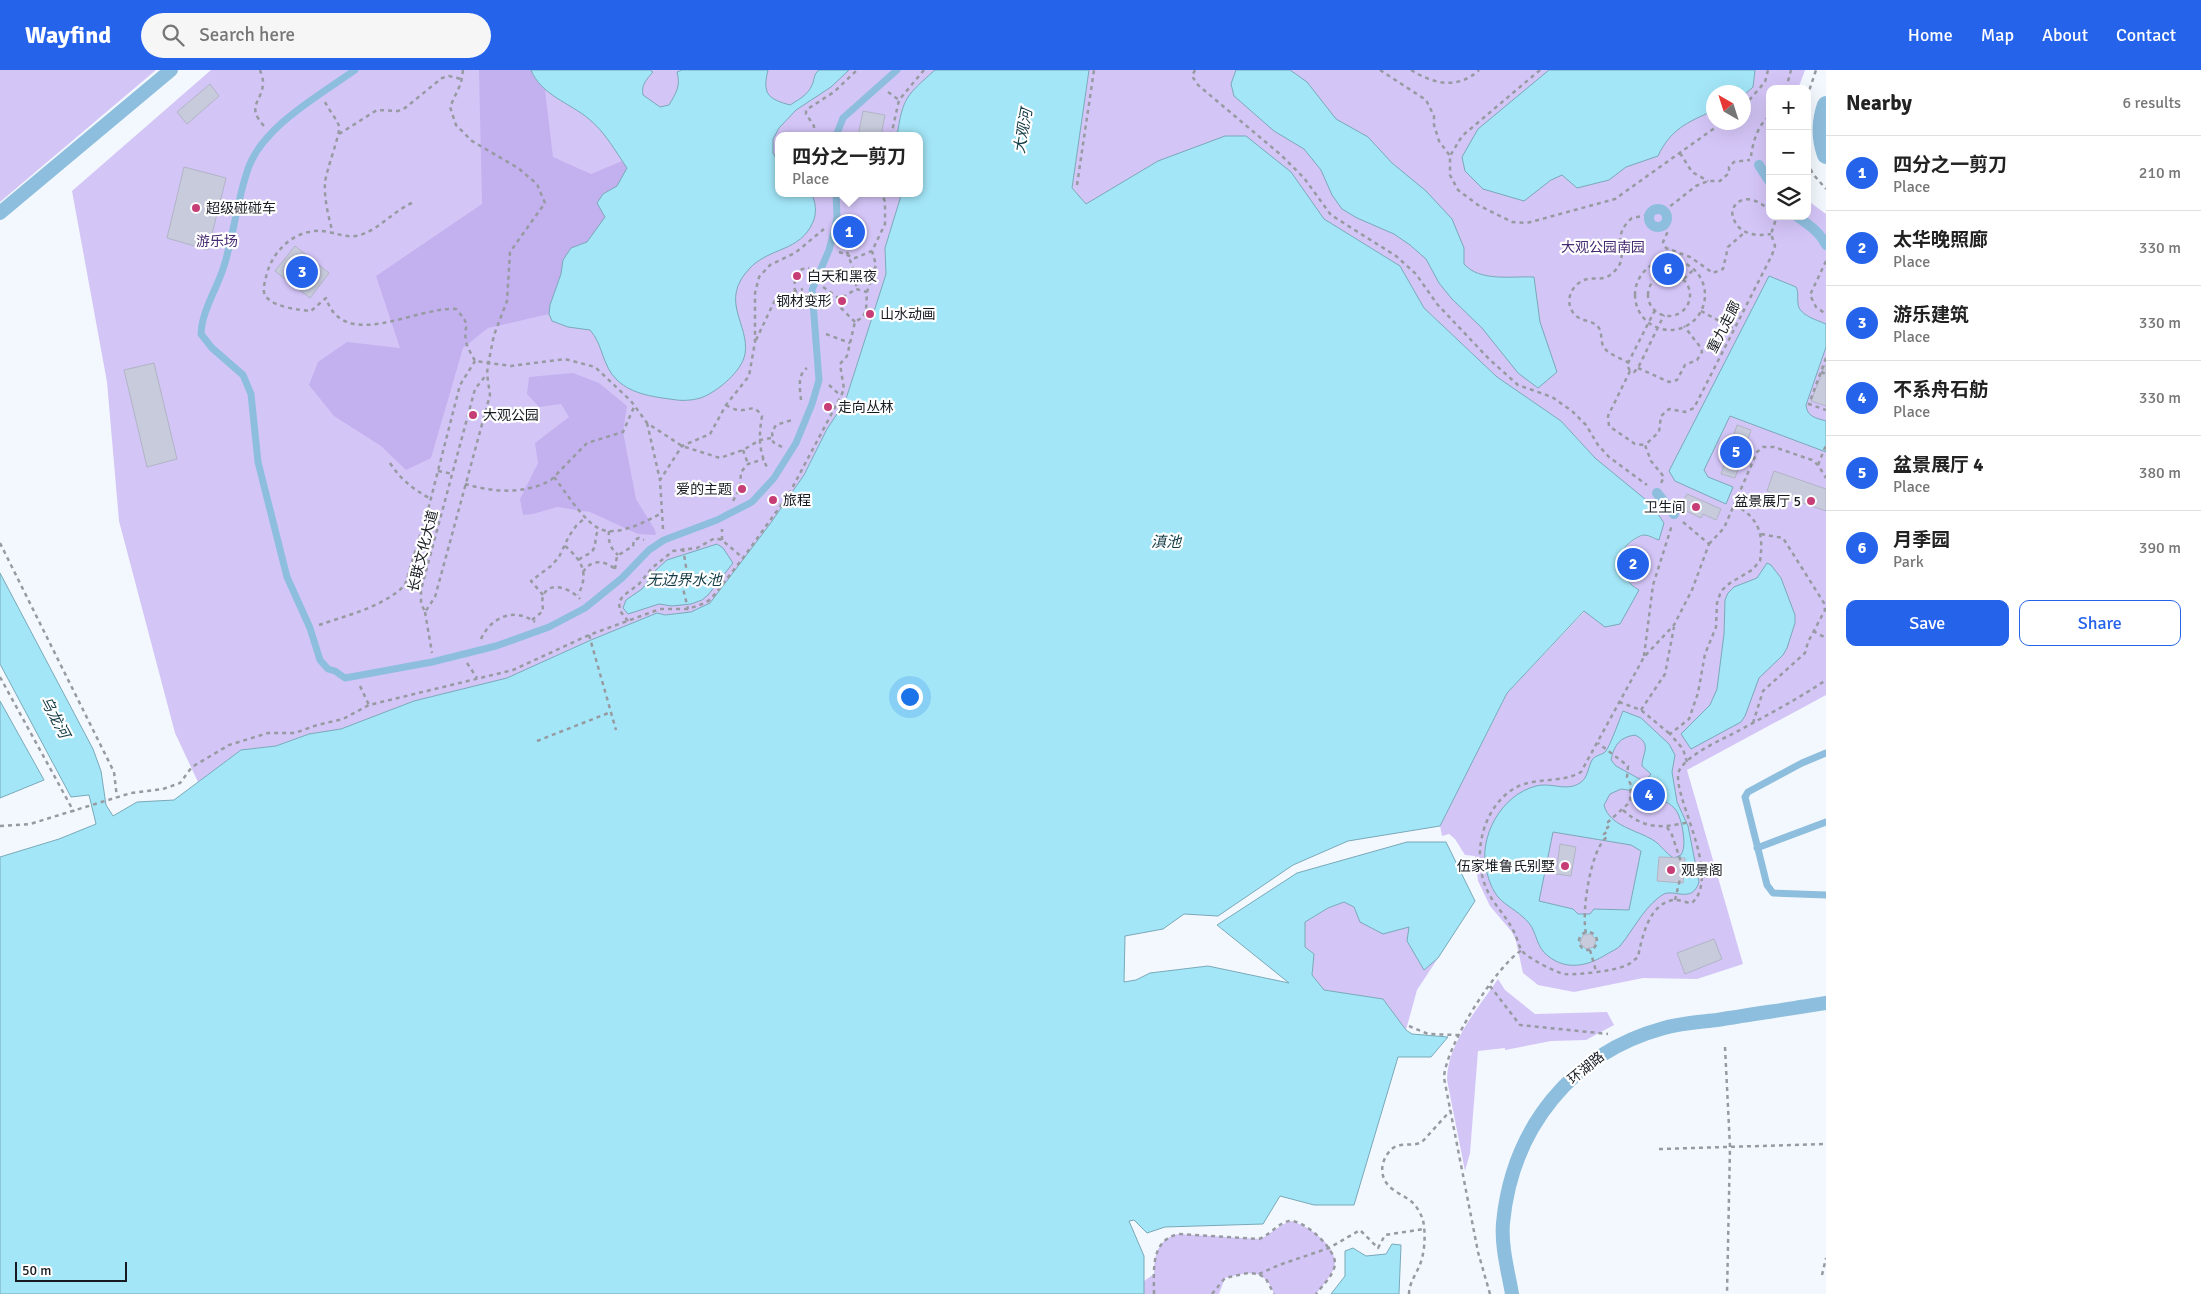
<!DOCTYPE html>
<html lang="en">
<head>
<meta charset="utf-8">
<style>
	body { margin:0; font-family:Signika,"Noto Sans SC",sans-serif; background:#f6f6f6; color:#222 }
	.controls { position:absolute; right:15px; top:15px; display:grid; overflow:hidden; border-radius:10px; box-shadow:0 5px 20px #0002 }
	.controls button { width:45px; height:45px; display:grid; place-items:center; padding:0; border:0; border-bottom:1px solid #e0e0e0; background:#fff; color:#222; font:25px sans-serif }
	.compass { position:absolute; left:1706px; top:15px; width:45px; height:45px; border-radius:50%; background:#fff; box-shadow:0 5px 20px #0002; rotate:321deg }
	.scale { position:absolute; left:15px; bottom:12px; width:112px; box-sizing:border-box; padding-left:5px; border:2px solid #171b21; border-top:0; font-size:14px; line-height:18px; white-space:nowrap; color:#171b21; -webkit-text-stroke:4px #fff; paint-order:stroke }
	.you { position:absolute; left:909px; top:626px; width:18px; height:18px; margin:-12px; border:4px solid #fff; border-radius:50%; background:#1a73e8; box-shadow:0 0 0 8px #1a73e833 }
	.badge { display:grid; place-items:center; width:32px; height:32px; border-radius:50%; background:#2563eb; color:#fff; font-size:16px; font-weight:700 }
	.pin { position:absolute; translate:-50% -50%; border:2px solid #fff; box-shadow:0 1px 5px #0006 }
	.popup { position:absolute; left:775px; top:62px; width:148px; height:65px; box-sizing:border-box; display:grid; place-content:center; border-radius:10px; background:#fff; filter:drop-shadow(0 1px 4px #0005); font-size:16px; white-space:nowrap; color:#767676 }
	.popup b { font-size:19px; color:#222 }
	.popup::after { content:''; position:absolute; left:50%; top:100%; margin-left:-10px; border:10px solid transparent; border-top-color:#fff }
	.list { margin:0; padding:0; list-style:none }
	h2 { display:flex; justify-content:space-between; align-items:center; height:65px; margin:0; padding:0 20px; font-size:21px }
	h2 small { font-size:16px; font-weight:400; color:#767676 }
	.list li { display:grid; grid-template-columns:32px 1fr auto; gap:15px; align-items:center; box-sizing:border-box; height:75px; padding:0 20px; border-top:1px solid #e0e0e0 }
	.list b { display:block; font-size:19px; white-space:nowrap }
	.list p { margin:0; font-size:16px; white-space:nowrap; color:#767676 }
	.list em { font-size:16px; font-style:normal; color:#767676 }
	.actions { display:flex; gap:10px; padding:15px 20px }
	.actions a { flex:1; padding:11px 0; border:1px solid #2563eb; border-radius:10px; text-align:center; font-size:18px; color:#2563eb }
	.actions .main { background:#2563eb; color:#fff }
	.icon { flex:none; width:28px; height:28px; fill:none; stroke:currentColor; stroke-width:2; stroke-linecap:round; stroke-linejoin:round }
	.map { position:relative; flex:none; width:1826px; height:1224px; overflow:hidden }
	header { display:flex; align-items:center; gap:30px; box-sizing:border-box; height:70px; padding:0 25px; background:#2563eb; color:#fff }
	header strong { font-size:24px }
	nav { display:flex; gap:28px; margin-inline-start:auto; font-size:18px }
	.search { width:350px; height:45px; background:#f6f6f6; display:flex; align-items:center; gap:12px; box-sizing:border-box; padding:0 18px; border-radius:28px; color:#767676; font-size:19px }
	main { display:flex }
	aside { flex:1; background:#fff }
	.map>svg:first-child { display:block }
	.green { fill:#d4c5f7; fill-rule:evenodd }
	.forest { fill:#c3b0ef }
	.water { fill:#a3e6f8; stroke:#79a9b8; fill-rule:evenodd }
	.building { fill:#c7cbdc; stroke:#b1b4c6 }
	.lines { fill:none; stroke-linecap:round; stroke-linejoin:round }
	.path { stroke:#979ba1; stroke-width:2.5; stroke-dasharray:4 4; stroke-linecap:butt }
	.service { stroke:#8ebedd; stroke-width:7 }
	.pedestrian { stroke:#8ebedd; stroke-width:10 }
	.minor { stroke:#8ebedd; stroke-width:14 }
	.tertiary { stroke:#8ebedd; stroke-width:18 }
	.poi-dot { fill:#c73d76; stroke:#fff; stroke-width:2 }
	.labels { text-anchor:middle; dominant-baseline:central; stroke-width:4.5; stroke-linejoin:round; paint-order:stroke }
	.poi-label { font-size:14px; fill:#171b21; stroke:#fff; text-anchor:start }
	.park-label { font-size:14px; fill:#462a72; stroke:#fff }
	.street-label { font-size:14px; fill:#171b21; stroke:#fff }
	.water-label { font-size:15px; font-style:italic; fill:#143c46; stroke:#fff }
</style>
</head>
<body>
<header>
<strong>Wayfind</strong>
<div class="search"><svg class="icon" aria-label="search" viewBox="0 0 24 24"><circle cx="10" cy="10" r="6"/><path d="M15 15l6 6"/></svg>Search here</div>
<nav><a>Home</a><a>Map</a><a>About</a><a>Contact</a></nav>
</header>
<main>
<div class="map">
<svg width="1826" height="1224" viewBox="0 0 1826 1224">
	<rect width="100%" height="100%" fill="#f3f8fe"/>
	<path class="green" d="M 0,0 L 156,0 L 0,132 Z
		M 211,0 L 935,0 C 906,27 903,26 897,66 L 779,66 L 779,123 L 900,123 L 900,129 L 885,178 L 886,204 L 845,332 L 827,359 L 804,405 L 770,454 L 710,534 L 691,542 L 665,545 L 657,543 L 591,570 L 507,608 L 414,631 L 341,659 L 309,664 L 276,676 L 241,680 L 198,712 L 175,663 L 119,451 L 107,312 L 72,121 Z
		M 1089,0 L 1805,0 L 1798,19 L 1770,19 L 1770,146 L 1807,146 L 1807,130 L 1826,144 L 1826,625 L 1687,700 L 1743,894 L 1697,909 L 1643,908 L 1574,922 L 1538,915 L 1523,903 L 1516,871 L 1512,862 L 1490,836 L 1478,811 L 1475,786 L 1465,785 L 1455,769 L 1449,764 L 1442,766 L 1440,756 L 1507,623 L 1585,541 L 1605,557 L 1632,516 C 1613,499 1619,473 1644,465 L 1659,470 L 1595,388 L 1561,351 L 1497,307 L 1424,238 L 1400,196 L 1324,149 L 1291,102 L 1158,91 L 1086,135 L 1072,118 ZM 1714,22 L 1744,22 L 1744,52 L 1714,52 Z
		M 1344,832 L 1410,857 L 1424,900 L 1438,888 L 1417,920 L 1406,960 L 1383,929 L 1324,920 L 1312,905 L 1314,884 L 1305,877 L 1305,852 L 1328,838 Z
		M 1498,909 L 1505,920 L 1535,944 L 1607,942 L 1614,955 L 1586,970 L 1551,971 L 1505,980 L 1505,978 L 1478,981 L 1470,1083 L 1465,1101 L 1447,1010 C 1447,974 1478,938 1498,909 Z
		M 1291,1151 C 1307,1155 1335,1174 1335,1193 C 1334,1204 1322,1216 1316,1224 L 1274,1224 C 1264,1197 1248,1202 1225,1208 L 1219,1224 L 1144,1224 L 1144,1211 L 1154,1204 C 1154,1185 1158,1168 1179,1164 L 1259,1169 C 1271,1165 1278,1155 1291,1151 Z"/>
	<path class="forest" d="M 479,0 L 531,0 L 534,7 L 545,20 L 553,87 L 591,104 L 622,91 L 627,98 L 617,116 L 603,124 L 605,147 L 587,172 L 571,178 L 563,190 L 561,204 L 550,235 L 549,244 L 488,258 L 463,278 L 431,388 L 406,400 L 381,376 L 334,346 L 309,315 L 318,292 L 347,272 L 400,278 L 376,206 L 482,134 Z
		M 573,303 L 599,313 L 627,336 L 623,362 L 636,429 L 655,460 L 656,465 L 638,464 L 590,442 L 557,437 L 533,444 L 523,445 L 520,429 L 538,393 L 535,373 L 569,347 L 561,334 L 539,337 L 527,324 L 529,307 Z"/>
	<path class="water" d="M 531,0 L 650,0 L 653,2 C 646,10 641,15 643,25 L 660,37 L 669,35 C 676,23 681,16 677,2 L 682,0 L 768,0 C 762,24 768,29 790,35 C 798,30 808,25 812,15 C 815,9 813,5 819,0 L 849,0 L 831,17 L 796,40 L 779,58 L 773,69 L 773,83 L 779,93 L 779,123 L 811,123 C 816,132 817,143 813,152 C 800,182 770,177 750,198 C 718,231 750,254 745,284 C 742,301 718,321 703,327 C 696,330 684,331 677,330 C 655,327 633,325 617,310 C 602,296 603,274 590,260 L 568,257 L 552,251 L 549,244 L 550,235 L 561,204 L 563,190 L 571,178 L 587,172 L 605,147 L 597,133 L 603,124 L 617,116 L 627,98 C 616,82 605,62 589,49 C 570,33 541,25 531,0 Z
		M 935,0 L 1089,0 L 1072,118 L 1086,134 L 1158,91 L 1225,66 L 1246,66 L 1291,102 L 1324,149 L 1400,196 L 1424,238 L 1497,307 L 1561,351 L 1595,388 L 1651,434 L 1664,453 L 1659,470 C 1655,469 1649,465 1644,465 C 1641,465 1636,468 1633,470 C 1612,484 1620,510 1639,520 L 1620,554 L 1605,557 L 1584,541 L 1507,623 L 1440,756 L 1348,771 L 1293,795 L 1218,846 L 1184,844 L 1163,859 L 1125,866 L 1124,912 L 1136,910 L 1150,903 L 1208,896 L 1289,913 L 1217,855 L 1297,803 L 1407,772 L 1446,772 L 1475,831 L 1438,888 L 1424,900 L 1407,871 L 1409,857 L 1383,864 L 1360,852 L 1354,837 L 1344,832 L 1328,838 L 1305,852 L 1305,877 L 1314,884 L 1312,905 L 1324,920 L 1383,929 L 1406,960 L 1412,964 L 1448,967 L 1431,987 L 1398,987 L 1354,1135 L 1314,1135 L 1280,1126 L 1263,1154 L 1165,1157 L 1147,1163 L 1134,1150 L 1129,1151 L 1144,1186 L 1144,1224 L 0,1224 L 0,787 L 59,769 L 96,754 L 89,725 L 71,727 L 0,594 L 0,503 L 93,679 L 101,701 L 106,735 L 113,746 L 137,732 L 174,730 L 241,680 L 276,676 L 309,664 L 341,659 L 414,631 L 507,608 L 591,570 L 657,543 L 665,545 L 691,542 L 710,533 L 770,454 L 804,405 L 827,359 L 845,332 L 886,204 L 885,178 L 900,129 L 900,123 L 919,123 L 919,66 L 897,66 C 903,27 906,26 935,0 Z
		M 1236,0 L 1290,0 L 1307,12 L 1336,49 L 1368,67 L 1392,93 L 1426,121 L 1452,149 L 1464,178 L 1464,194 C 1480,212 1511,206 1534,207 L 1540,252 L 1557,302 L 1538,318 L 1518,303 L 1482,258 L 1452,229 L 1439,213 L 1426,189 L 1410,175 L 1394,164 L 1357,148 L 1342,139 L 1332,125 L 1321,100 L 1304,79 L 1274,61 L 1234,26 L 1231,14 Z
		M 1549,0 L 1755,0 L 1753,17 L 1744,25 L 1744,22 L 1714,22 L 1713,41 C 1687,52 1670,60 1658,86 L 1626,97 L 1609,110 L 1577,118 L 1562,105 L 1551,110 L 1524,131 L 1483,119 L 1465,101 L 1462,87 L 1478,59 Z
		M 1769,206 L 1796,217 C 1799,223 1797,227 1798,233 C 1798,245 1817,250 1826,254 L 1826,277 L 1806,335 C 1807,347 1816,348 1826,351 L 1826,382 L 1730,346 L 1704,400 L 1708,407 L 1733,417 L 1726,434 L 1675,411 L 1669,401 Z
		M 717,474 L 723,478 L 733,493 L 708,525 L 702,530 L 691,534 L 672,536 L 659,534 L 628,544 L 623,538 L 626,530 L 642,519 L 656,500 L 667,490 Z
		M 1767,493 L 1771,495 L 1781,508 L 1795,545 L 1795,553 L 1787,578 L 1783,585 L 1759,608 L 1745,646 L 1741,652 L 1691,679 L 1681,664 L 1710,635 L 1717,619 L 1724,564 L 1725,530 L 1728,523 L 1734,517 L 1757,508 Z
		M 0,631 L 44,710 L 0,728 Z
		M 1623,641 L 1641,648 L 1669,674 L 1675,685 L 1672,702 L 1677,732 L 1688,756 L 1699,812 C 1693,831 1679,822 1668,823 C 1664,823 1661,826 1658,828 C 1642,841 1633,860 1620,876 C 1617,879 1612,881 1607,884 C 1588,896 1567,901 1548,886 C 1536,877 1537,863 1529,853 C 1510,832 1496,837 1487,803 C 1477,768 1501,725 1536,716 C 1552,712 1566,722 1580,713 C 1588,708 1588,697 1592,690 C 1595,685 1602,685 1605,682 C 1609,679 1620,648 1623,641 ZM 1635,665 C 1653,674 1642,683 1642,696 L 1651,704 L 1645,712 L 1616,696 L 1611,690 C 1614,675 1620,667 1635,665 ZM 1621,719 C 1636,721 1666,727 1676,740 C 1680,746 1682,755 1683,762 C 1684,770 1685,778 1681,785 L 1674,788 C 1666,784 1661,775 1653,770 C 1637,760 1609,756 1604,735 L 1610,724 ZM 1553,762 L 1631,775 L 1641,781 L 1629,840 L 1594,839 L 1590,844 L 1578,844 L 1573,839 L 1539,831 Z
		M 1392,1174 L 1401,1175 L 1399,1224 L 1331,1224 L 1345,1206 L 1345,1181 L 1353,1178 L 1366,1186 L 1386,1184 Z"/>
	<path class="building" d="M 210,14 L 219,26 L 187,54 L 177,42 Z
		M 863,41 L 885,45 L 881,66 L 858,66 Z
		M 184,97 L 226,108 L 208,180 L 167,168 Z
		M 295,176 L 329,203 L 310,228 L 275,201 Z
		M 154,293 L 177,389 L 147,397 L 124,300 Z
		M 1825,295 L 1826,295 L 1826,336 L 1811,331 Z
		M 1737,355 L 1751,360 L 1735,408 L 1721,404 Z
		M 1774,401 L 1826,419 L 1826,441 L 1767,421 Z
		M 1687,424 L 1721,439 L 1716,450 L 1703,444 L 1701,448 L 1680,438 Z
		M 1643,721 L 1655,728 L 1650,737 L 1638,731 Z
		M 1560,774 L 1576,777 L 1571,806 L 1556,804 Z
		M 1659,787 L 1685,788 L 1683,813 L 1657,811 Z
		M 1591,864 L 1596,870 L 1594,877 L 1586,879 L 1580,873 L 1583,865 Z
		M 1714,869 L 1722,889 L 1685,904 L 1677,883 Z"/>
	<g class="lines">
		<path class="path" d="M 260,0 C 261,3 263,8 263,12 C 263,32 245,35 264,56
			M 463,0 L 461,13 L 450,37 L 456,55 L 472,71 L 518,98 L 537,114 L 545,133 L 510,182 L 507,231 L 494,265 L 488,295 L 487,304 L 490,325 L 435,527 L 425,542 L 421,533 L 421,520 L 475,319 L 487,304
			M 1195,0 L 1192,6 L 1198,15 L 1281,85 L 1304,108 L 1331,145 L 1396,186 L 1416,204 L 1437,234 L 1489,289 L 1518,315 L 1552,327 L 1572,341 L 1586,355 L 1598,375 L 1609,387 L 1647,415
			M 1380,0 L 1426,30 L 1434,46 L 1434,55 L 1439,71 L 1450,86
			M 1411,0 C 1434,14 1457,20 1479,0
			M 1540,0 L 1462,66 L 1450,86 L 1450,105 L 1458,120 L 1478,135 L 1512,152 L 1527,153 L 1615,129 L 1723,52
			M 1786,19 L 1791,0
			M 888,22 L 899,30
			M 1807,27 L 1816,0
			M 325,32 C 329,40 336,48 339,56 C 341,63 326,100 325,113 C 324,130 329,148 333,164
			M 1744,36 L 1765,12 L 1768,0
			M 339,64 L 377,40 L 398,41 L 405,38 L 442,8 L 449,6 L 461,9
			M 814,66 L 814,56 L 806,44 L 806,40 L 834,22 L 857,0
			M 891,66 L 899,30 L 924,0
			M 1680,83 L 1692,102 L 1708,111
			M 1751,86 C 1753,72 1758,54 1770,46
			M 1807,92 L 1813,104 L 1826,119
			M 1077,115 L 1094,0
			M 412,133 C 393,141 380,159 360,165 C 345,170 330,159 315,161 C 290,163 271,184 266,207 C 265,212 263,218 264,222 C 267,237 300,240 311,241 L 326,228 C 344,283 417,236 456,239 C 473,258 463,253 466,272 C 468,279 472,285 475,291 L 511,296 L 565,289 L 595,297 L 631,331 L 647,353 L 682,376 L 720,388 L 743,380 L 760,370 L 771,368
			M 1664,141 L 1696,116 L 1708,111 L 1720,111 L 1729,103 L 1729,97 L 1734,92 L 1750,90
			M 1770,142 C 1760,129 1739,122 1732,141 C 1734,163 1753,167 1771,164
			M 848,152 L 852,159 L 846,179 L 856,207 L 856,219
			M 1665,155 L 1668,161 L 1663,172 L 1666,178 L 1690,187 L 1713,203 L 1723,199 L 1728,177 L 1745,162
			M 839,182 L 855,188 L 872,181
			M1635 225a35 35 0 1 1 70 0a35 35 0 1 1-70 0Z
			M 1826,191 L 1810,225 L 1816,237 L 1826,244
			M 1672,204 L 1672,190
			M1648 225a21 21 0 1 1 42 0a21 21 0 1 1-42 0Z
			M 1684,209 L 1694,199
			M 823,217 L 840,229
			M 795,222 C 794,210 794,198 809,198
			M 1655,240 L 1627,295 L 1630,301 L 1634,302 L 1638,298 L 1664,245
			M 1701,241 L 1734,259
			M 855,252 L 841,238 L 840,229 L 856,219 L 867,222
			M 826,264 L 850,273
			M 756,270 L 774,232 L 782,226 L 803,219
			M 1826,288 L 1809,334 L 1826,340
			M 1629,293 C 1621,288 1607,284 1603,276 C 1600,268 1603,260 1596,255 C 1590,250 1581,251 1575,245 C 1564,233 1570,216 1584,210 C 1591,207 1599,210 1607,207 C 1611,205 1616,200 1618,197 C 1629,182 1609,168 1632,148 L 1649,145
			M 1638,298 L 1669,312 L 1677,310 L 1685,295 L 1697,290 L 1702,282 L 1701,278 L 1684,256
			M 1630,301 L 1608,346 L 1609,356 L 1635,374 L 1645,375
			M 1821,302 L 1826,304
			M 829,315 L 841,326
			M 801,330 C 800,319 797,305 807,298
			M 726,335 C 729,337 734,339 737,340 C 750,342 752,332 762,346 C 759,364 758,381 768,399
			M 647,353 L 660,410
			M 782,377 L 773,372 L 772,362 L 776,355 L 792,350
			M 743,380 L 748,394
			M 390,393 C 401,410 413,419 431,429
			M 1818,395 L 1826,375
			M 438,401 L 453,404
			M 554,407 C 565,421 584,452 600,459 C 617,467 647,451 662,443
			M 1661,413 L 1664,407 L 1651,391 L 1645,375 L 1659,362 L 1661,346 L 1669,339 L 1685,342 L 1694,338 L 1772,185 L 1775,176 L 1771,164 L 1777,146
			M 465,414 C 492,422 524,425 551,410 L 587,373 L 623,362 L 634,337
			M 733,431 L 740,418 L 741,402 L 748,394 L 764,389
			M 1683,452 L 1709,474 L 1692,520 L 1674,555 L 1644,587 L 1581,702 C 1559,715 1530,705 1509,722 C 1480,744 1472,790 1488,822 C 1495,836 1506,846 1513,860 C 1517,866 1518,875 1522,881 C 1528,888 1556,903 1565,904 C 1579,905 1612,901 1625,896 C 1630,894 1634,890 1638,887 C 1642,867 1649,834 1673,830 C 1679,829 1686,833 1692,833 C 1724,803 1667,719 1680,699 C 1690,683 1723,669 1740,660 C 1769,644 1798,629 1826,610
			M 663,459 L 660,410 L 682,376 L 710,364 L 726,335 L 749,306 L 755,272 L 755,223 L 759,207 L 770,195 L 795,183 L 824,159
			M 609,461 C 608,471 610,478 618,485
			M 722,470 L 722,459
			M 0,473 L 114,702 L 117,728
			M 1709,474 L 1724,458 L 1757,382 L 1763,377 L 1774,377 L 1812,390 L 1818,395 L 1826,408
			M 565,476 C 583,491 589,504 578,525
			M 683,478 L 687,503 L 680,506 L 688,539
			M 579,490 C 583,485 590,485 593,480 C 597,473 594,466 599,459
			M 411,495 L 427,498
			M 615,499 L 617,486 L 633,476 L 634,470 L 639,468 L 644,470
			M 583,502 C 591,489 604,490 615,499
			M 543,525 L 531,511 L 551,496 L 559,487 L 569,466 L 576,456 L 586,447
			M 425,542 L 432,583
			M 532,550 L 543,541 C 543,536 541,529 544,524 C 551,510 572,520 580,529
			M 628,551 L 620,541 L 619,532 L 623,526 L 639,514 L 652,498 L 673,481 L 697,478 L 715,468 L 722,470 L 743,488
			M 319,555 C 348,545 383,537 405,515 L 429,436 L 460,315 L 475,291
			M 1813,561 L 1826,568
			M 589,565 L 616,660
			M 481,569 C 491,547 514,537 535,552
			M 1644,586 L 1653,515 L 1672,455
			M 467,593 L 477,608
			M 0,607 L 74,742
			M 360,616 L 369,635
			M 1619,632 L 1641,640 L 1670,664
			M 1641,640 L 1665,604 L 1674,557
			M 1753,653 L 1763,621 L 1805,583 L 1808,572 L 1825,540 L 1824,533 L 1783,468 L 1761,464
			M 537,671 L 611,642
			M 1687,692 L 1683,679 L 1670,664 L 1689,649 L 1698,623 L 1705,584 L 1716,557 L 1717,533 L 1721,521 L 1730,513 L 1752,500 L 1760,491 C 1764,464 1759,448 1735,435
			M 1623,740 C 1645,760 1662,758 1690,752
			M 0,756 L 30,754 L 131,723 L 163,719 L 180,713 L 192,697 L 229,675 L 268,663 L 295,663 L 317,655 L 343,649 L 369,635 L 513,600 L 589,565 L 660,539 L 688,539 L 705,533 L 711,529 L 743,488 L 789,424 L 841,326 L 844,319 L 840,294 L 847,286 L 855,252 L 863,247 L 866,240 L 867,222 L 876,195 L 872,181 L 885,154 L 885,132 L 882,123
			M 1667,757 L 1672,765 L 1681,792
			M 1675,830 L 1680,809
			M1579 871a9 9 0 1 1 18 0a9 9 0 1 1-18 0Z
			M 1586,863 C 1581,842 1591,778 1607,767 L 1604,764 L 1608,761 L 1607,758 L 1610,755 L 1608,752 L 1630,732 L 1631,715 L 1627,707 L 1628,696 L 1598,673
			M 1590,880 L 1596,901
			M 1490,916 L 1520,955 L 1608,964
			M 1409,956 L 1428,964 L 1458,965
			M 1725,977 L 1730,1077 L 1727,1224
			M 1659,1079 L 1826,1074
			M 1259,1204 L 1279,1195 L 1329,1178 L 1360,1160 L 1378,1178 L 1385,1165 L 1424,1159
			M 1822,1205 L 1826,1188
			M 1154,1224 C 1154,1200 1150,1170 1179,1164 L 1259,1169 C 1270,1165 1278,1153 1289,1151 C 1304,1149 1336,1179 1335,1194 C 1334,1205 1322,1216 1316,1224
			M 1212,1224 L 1225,1208 L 1248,1203 L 1259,1204 L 1266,1209 L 1274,1224
			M 1409,1224 C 1409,1215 1414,1207 1418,1199 C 1425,1185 1426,1165 1423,1150 C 1421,1144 1417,1137 1413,1133 C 1407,1127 1398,1124 1391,1118 C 1378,1107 1380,1089 1393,1078 C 1401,1072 1413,1077 1422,1072 L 1451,1040
			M 1490,1224 L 1478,1182 L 1444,1008 C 1445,977 1496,896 1522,880"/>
		<path class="service" d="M 355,0 C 320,25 262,57 248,99 C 237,130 234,164 224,196 C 217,219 202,240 201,264 L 212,278 L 243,305 L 251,324 L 258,392 L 287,507 L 310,558 L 320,590 L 328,599 L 335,601 L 345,608 L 432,592 L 496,576 L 549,557 L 585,538 L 622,508 L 649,480 L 664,470 L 717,450 L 752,432 L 774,408 L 796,373 L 812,334 L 819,310 L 812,220 L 829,180 L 835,158 L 837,147 L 836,123
			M 836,66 L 843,48 L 897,0
			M 1826,683 L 1802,693 L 1748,722 L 1745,727 L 1767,815 L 1773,823 L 1826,825
			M 1757,778 L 1826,752"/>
		<path class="pedestrian" d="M 1759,95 L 1770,112
			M1649 148a9 9 0 1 1 18 0a9 9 0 1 1-18 0Z
			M 1796,146 C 1808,154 1820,162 1826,175
			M 1657,423 L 1674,444"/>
		<path class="minor" d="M 0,143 L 171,0
			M 1512,1224 C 1508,1201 1501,1176 1503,1153 C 1512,1058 1572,983 1664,958 C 1681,953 1700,952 1717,950 C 1753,944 1790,939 1826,933"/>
		<path class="tertiary" d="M 1826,35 C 1820,52 1820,68 1826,85"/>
	</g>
	<g class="poi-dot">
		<circle cx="196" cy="138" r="5"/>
		<circle cx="797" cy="206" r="5"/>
		<circle cx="842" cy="231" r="5"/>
		<circle cx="870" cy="244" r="5"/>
		<circle cx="828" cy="337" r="5"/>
		<circle cx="473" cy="345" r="5"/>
		<circle cx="742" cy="419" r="5"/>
		<circle cx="773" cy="430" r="5"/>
		<circle cx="1811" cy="431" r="5"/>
		<circle cx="1696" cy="437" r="5"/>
		<circle cx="1565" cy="796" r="5"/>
		<circle cx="1671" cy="800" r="5"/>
	</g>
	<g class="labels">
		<g class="poi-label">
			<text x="206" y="138">超级碰碰车</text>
			<text x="807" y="206">白天和黑夜</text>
			<text x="832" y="231" text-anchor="end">钢材变形</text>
			<text x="880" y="244">山水动画</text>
			<text x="838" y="337">走向丛林</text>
			<text x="483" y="345">大观公园</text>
			<text x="732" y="419" text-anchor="end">爱的主题</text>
			<text x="783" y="430">旅程</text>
			<text x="1801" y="431" text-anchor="end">盆景展厅 5</text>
			<text x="1686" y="437" text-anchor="end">卫生间</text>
			<text x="1555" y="796" text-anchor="end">伍家堆鲁氏别墅</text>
			<text x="1681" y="800">观景阁</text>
		</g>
		<g class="park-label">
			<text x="217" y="171">游乐场</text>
			<text x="1603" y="177">大观公园南园</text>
		</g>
		<g class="street-label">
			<text transform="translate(1724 257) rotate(-63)">重九走廊</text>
			<text transform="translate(423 481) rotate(-76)">长联文化大道</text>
			<text transform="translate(1586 998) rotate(-39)">环湖路</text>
		</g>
		<g class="water-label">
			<text transform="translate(1023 61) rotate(-80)">大观河</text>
			<text x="1166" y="472">滇池</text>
			<text x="684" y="510">无边界水池</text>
			<text transform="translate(55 647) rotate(62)">乌龙河</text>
		</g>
	</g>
</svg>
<div class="controls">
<button>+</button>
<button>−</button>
<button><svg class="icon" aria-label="layers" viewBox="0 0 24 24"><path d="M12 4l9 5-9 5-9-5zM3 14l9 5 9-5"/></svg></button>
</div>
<svg class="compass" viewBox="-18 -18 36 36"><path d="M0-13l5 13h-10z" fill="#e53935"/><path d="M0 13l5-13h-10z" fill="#767676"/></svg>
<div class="scale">50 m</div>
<div class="you"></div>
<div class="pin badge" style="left:849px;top:162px">1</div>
<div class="popup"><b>四分之一剪刀</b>Place</div>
<div class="pin badge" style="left:1633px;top:494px">2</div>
<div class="pin badge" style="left:302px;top:202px">3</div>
<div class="pin badge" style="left:1649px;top:725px">4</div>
<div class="pin badge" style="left:1736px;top:382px">5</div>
<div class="pin badge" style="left:1668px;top:199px">6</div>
</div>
<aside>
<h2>Nearby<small>6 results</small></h2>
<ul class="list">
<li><span class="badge">1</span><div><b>四分之一剪刀</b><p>Place</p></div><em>210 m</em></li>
<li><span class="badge">2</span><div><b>太华晚照廊</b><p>Place</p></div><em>330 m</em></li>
<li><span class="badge">3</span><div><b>游乐建筑</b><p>Place</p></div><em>330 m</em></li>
<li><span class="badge">4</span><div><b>不系舟石舫</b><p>Place</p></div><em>330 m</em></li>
<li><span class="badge">5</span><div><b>盆景展厅 4</b><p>Place</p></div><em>380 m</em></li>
<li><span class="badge">6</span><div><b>月季园</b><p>Park</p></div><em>390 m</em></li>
</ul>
<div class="actions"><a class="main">Save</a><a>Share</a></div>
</aside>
</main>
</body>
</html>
